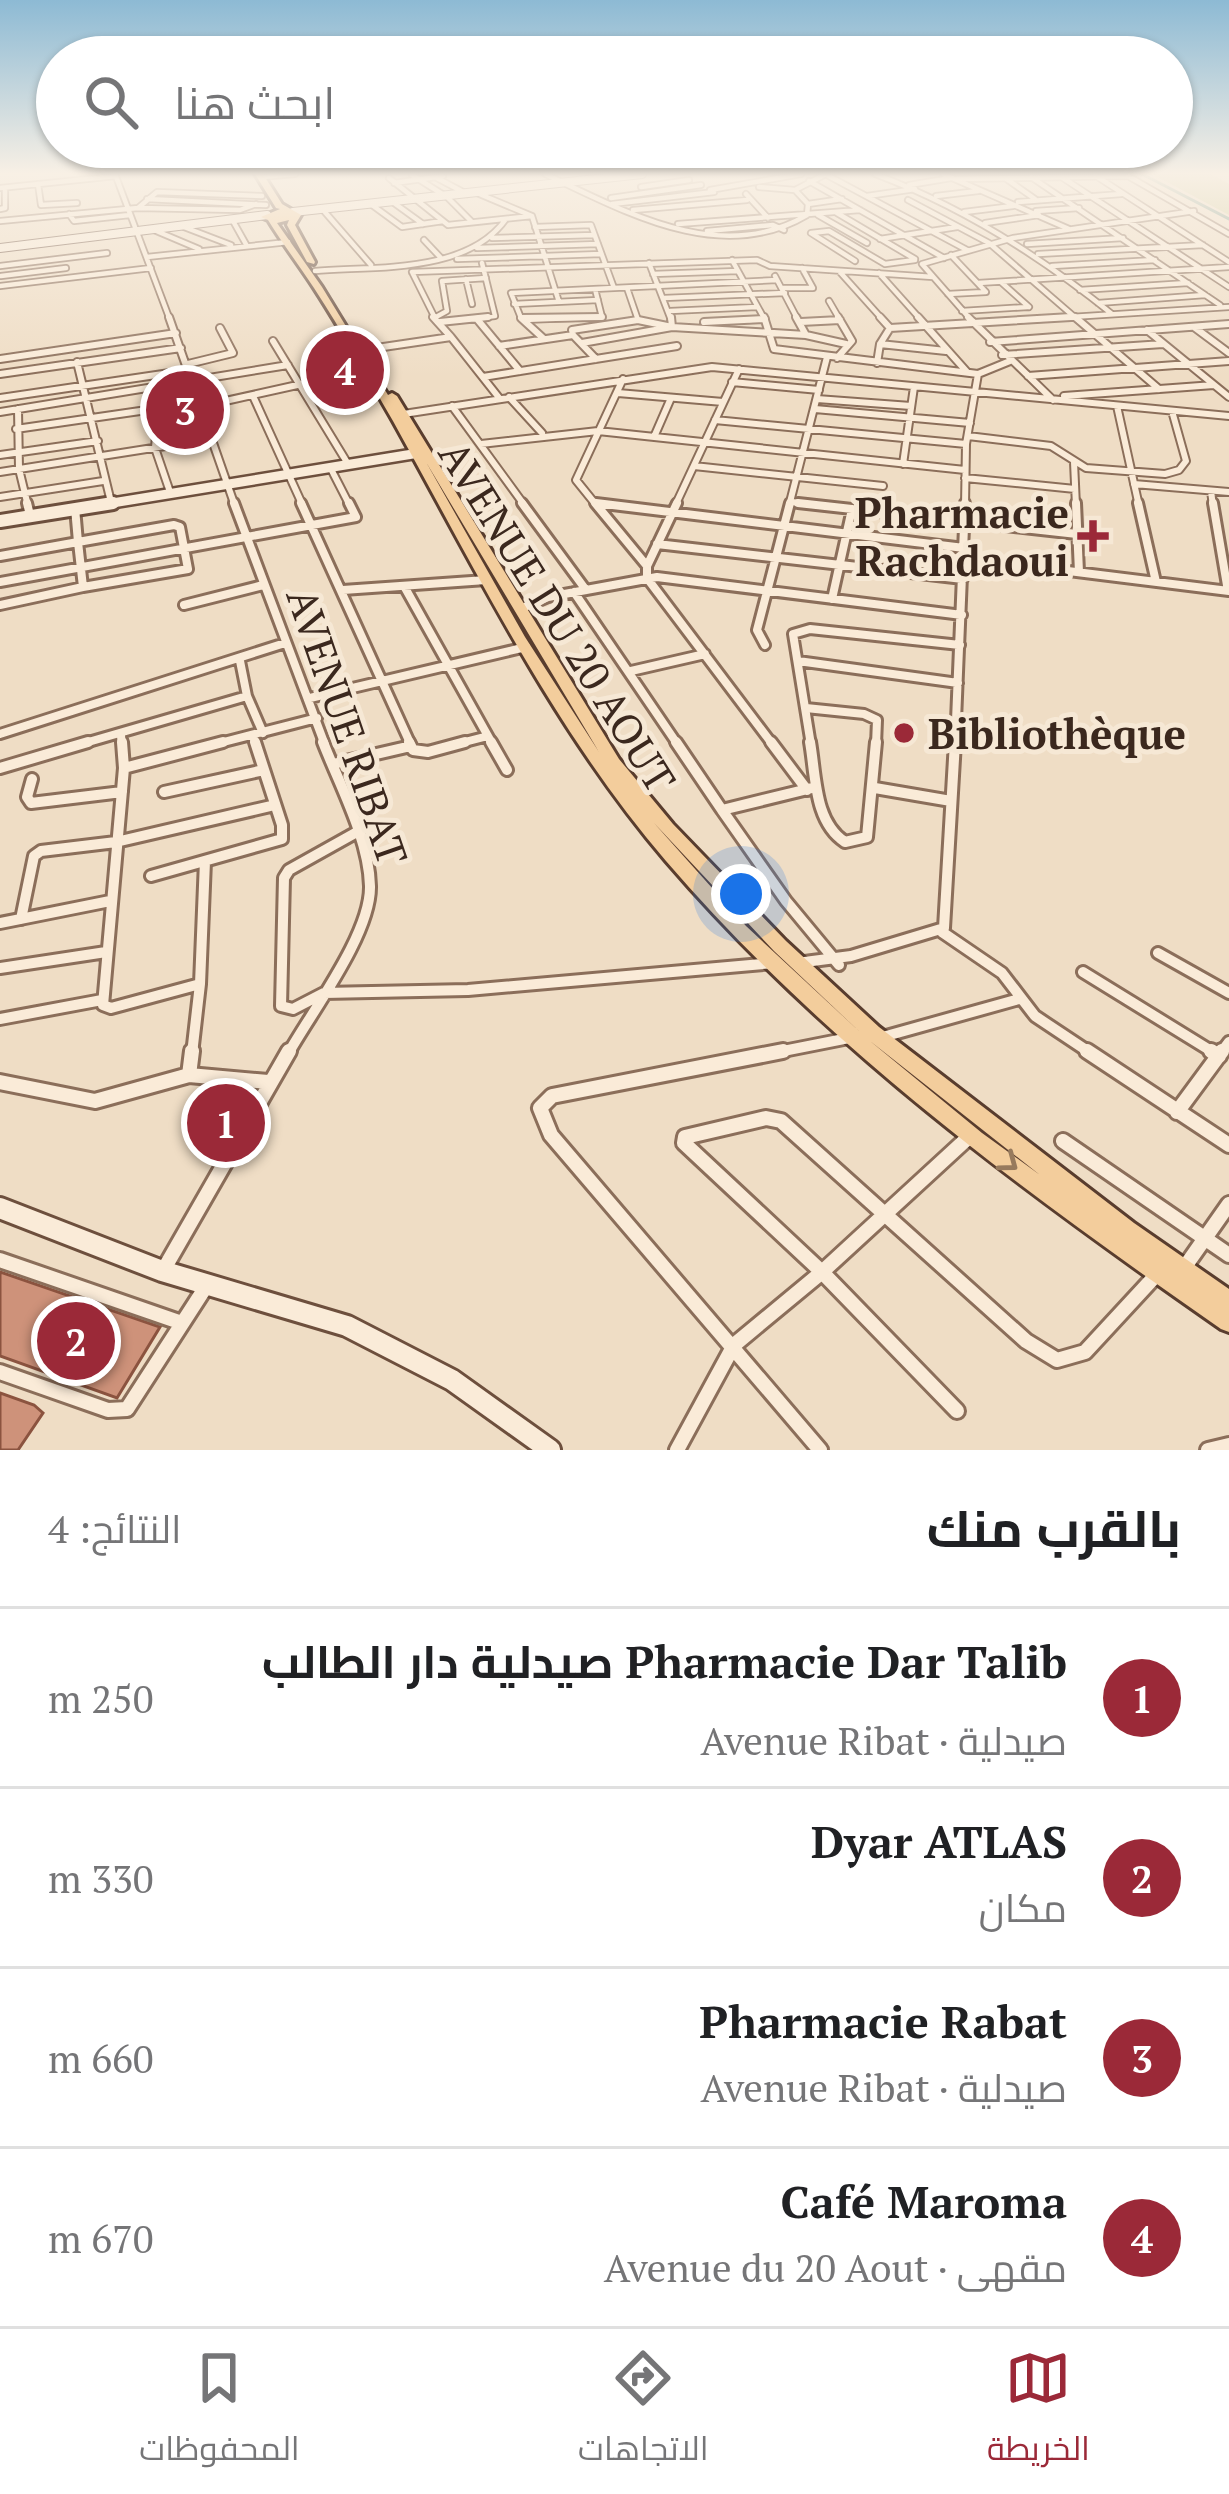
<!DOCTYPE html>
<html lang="ar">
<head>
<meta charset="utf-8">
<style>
	body { margin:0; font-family:"PT Serif",Cairo,serif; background:#f6f6f6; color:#202124; direction:rtl }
	.you { position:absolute; left:741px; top:894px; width:42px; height:42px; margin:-30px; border:9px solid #fff; border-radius:50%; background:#1a73e8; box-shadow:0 0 0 18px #1a73e833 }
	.badge { display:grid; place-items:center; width:78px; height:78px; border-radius:50%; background:#9b2938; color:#fff; font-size:39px; font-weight:700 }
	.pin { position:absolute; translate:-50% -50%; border:6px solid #fff; box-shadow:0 3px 12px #0006 }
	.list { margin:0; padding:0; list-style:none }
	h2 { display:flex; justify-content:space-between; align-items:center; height:156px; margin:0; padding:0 48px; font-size:51px }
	h2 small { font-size:39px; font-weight:400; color:#757577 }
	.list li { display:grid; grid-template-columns:78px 1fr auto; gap:36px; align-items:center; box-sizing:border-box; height:180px; padding:0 48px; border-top:3px solid #e0e0e0 }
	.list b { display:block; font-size:45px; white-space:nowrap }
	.list p { margin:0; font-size:39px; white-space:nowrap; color:#757577 }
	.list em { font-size:39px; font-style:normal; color:#757577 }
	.icon { flex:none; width:66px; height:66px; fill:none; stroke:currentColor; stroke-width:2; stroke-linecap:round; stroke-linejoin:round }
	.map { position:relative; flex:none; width:1229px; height:1450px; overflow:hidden; direction:ltr }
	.search { position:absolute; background:#fff; box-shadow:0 3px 9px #0004; left:36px; right:36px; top:36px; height:132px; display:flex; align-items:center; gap:30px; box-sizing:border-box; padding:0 42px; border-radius:66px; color:#757577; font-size:45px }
	.sheet { height:876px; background:#fff }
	nav { display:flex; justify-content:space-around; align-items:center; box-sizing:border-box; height:168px; border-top:3px solid #e0e0e0; background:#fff; font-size:33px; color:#757577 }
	nav a { display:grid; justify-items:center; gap:6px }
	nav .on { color:#9b2938 }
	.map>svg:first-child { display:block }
	.green { fill:#cecd98 }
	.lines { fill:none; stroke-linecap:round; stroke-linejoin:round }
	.stream { stroke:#6d9183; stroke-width:3 }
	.building { fill:#ce927a; stroke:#8b533f; stroke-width:3 }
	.street-far4-casing { stroke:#8b6e5a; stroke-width:8 }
	.street-far3-casing { stroke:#8b6e5a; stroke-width:10 }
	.street-far2-casing { stroke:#8b6e5a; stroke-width:14 }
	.street-far1-casing { stroke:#8b6e5a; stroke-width:16 }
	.street-casing { stroke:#8b6e5a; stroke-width:20 }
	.secondary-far3-casing { stroke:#6d4f3d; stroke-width:10 }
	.secondary-far2-casing { stroke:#6d4f3d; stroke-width:14 }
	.secondary-far1-casing { stroke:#6d4f3d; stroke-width:18 }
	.secondary-casing { stroke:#6d4f3d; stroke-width:26 }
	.primary-casing { stroke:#593d2e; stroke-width:6 }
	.street-far4 { stroke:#faebd8; stroke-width:4.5 }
	.street-far3 { stroke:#faebd8; stroke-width:6 }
	.street-far2 { stroke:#faebd8; stroke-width:8 }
	.street-far1 { stroke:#faebd8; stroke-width:10 }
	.street { stroke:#faebd8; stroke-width:14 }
	.secondary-far3 { stroke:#faebd8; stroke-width:8 }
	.secondary-far2 { stroke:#faebd8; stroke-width:9 }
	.secondary-far1 { stroke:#faebd8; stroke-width:12 }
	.secondary { stroke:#faebd8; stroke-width:20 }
	.primary { fill:#f3cd9c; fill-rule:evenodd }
	.oneway { stroke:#977a5d }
	.poi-dot { fill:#9b2938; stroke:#f6e8d5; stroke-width:4.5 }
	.labels { text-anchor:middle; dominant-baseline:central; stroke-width:10; stroke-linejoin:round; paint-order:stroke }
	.poi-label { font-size:42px; font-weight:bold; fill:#3b281e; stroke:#f6e8d5; text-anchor:end }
	.street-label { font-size:42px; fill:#3b281e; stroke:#f6e8d5 }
</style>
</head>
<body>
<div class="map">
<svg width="1229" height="1450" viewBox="0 0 1229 1450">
	<rect width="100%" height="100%" fill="#efddc5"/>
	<path class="green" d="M 1152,174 L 1211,174 L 1229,184 L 1229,215 Z"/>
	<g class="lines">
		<path class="stream" d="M 1142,174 L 1229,219"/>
	</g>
	<path class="building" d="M 0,1272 L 160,1327 L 117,1398 L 0,1356 Z
		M 0,1393 L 34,1405 L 43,1413 L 18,1450 L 0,1450 Z"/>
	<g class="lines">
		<defs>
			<path id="street-far4" d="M 115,174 L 170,320
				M 545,174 C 626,212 721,266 807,215 L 808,204 L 795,190 L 826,174
				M 825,174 L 967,250
				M 875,174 C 963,207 1039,255 1112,314
				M 943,174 L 1069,229
				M 412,175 L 447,197 L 472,222
				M 1096,176 L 1229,262
				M 261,177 L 295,174
				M 435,177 L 467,194
				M 1031,177 L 1220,305
				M 389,178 L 448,225 L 532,216
				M 1005,178 L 1035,199
				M 1063,178 L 1229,287
				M 957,179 L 1128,176 L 1229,234
				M 809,181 L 944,258
				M 394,183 L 443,176
				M 38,184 L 41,205 L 77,203
				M 909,185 L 951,178
				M 641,187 L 689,180
				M 759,187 L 795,190
				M 0,188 L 116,176
				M 710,190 L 801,174
				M 477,193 L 532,216 L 559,302
				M 746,194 L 768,218
				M 867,196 L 915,189
				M 936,196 L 978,191
				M 611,198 L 701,185
				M 147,199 L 266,205
				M 908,200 L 989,243 L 1078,320
				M 1018,202 L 1121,194
				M 394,203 L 423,224
				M 612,204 L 714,192
				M 808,204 L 842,199
				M 372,205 L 402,227 L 443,221
				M 138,208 L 157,192 L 262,196
				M 0,209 L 5,208 L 5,188
				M 633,210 L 747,200
				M 324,211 L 371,265
				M 1036,211 L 1079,208
				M 964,212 L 1013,206
				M 837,213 L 915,259
				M 69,214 L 74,221 L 130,215
				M 818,215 L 867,243
				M 0,221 L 138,208 L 240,210 L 256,204
				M 233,221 L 247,246
				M 985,223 L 1039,215
				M 678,224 L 860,210
				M 184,227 L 231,245
				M 535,227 L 591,225 L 614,288
				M 154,230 L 199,249
				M 707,231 L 773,225 L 784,230
				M 492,238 L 594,235
				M 880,239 L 957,227
				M 424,240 L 441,258
				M 1027,244 L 1123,238
				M 477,248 L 598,244
				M 1038,254 L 1203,245
				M 147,257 L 288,242
				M 457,259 L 601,254
				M 732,260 L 765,320
				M 855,261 L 811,233 L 829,231 L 885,264 L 915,260
				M 649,263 L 671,320
				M 0,266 L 107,253
				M 1052,266 L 1155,260
				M 315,271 C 375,266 467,274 506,219
				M 839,271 L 883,320
				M 412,272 L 757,260 L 770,266 L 933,277
				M 412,272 L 436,320
				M 879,273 L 921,320
				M 653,274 L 738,271
				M 1,276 L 66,268
				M 775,276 L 798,320
				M 466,279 L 472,304
				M 1001,282 L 1029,307
				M 978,283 L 1229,267
				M 0,286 L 151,268
				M 627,288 L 638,320
				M 782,288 L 813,288 L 802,268
				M 1080,290 L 1188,283
				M 948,294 L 986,292 L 951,255
				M 664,298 L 785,293
				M 829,301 L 840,320
				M 1098,303 L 1205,295
				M 514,304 L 598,300
				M 670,311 L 757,307
				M 962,311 L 1028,307
				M 436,317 L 447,311 L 442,281 L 486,278
				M 521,318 L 511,293 L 777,280
				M 460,320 L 495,316 L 482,263
				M 523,320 L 602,317 L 595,289
				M 749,320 L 765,319
				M 971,320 L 922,264 L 1013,238 L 1194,211
				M 1023,320 L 1229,307"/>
			<path id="street-far3" d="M 169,317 L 235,506
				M 671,317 L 672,327 L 806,335 L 796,317
				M 764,317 L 774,349 L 978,374
				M 918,317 L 967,372
				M 968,317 L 1053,400
				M 1075,317 L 1159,389
				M 477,319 L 520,371
				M 440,322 L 488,317
				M 704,322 L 765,319
				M 801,322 L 840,320
				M 1194,327 L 1229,353
				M 890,328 L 1071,317
				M 1147,330 L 1229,397
				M 806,335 L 846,344
				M 451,337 L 500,399
				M 544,339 L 521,318 L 602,317
				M 273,341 L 348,464
				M 990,342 L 1229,324
				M 582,343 L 672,327 L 638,320 L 572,330 L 573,335 L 596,359
				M 880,344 L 946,351
				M 499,346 L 573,335
				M 363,350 L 451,337 L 433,317
				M 1002,355 L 1163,344
				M 837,358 L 852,341 L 838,317
				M 0,359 L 176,333
				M 77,362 L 111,502
				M 877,363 L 880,344 L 890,328 L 880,317
				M 188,364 L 233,353 L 220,328
				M 0,374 L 181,348
				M 1028,376 L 1229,361
				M 483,377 L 677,346
				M 732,382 L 819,390
				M 618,393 L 723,402
				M 253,396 L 303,506
				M 1064,396 L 1214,385
				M 509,397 L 542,433
				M 0,398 L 190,370
				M 817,399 L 911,406
				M 203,406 L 365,370
				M 452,406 L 525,506
				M 1117,406 L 1139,506
				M 18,409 L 19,469 L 28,506
				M 158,409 L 155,448 L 170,492
				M 815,409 L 970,423
				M 0,412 L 288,365
				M 397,415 L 712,367 L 1229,416
				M 715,420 L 966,444
				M 16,429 L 202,402
				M 968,436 L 1051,446 L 1086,468 L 1165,474 L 1179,470 L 1186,461 L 1172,411
				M 654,437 L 671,398
				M 481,444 L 598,431 L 965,470
				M 0,455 L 98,441
				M 1074,462 L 1076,506
				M 903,464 L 914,387
				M 694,466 L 883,486
				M 330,467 L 350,506
				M 0,472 L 210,439
				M 965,478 L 1075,489
				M 1134,484 L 1229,492
				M 1211,491 L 1213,506
				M 0,497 L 103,481
				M 792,502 L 825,506
				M 596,503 L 618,506
				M 597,506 L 576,480 L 623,379
				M 675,506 L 739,369
				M 789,506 L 827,357
				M 965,506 L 966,444 L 978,374 L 1010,361"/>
			<path id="street-far2" d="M 27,503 L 30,515
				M 234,503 L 325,745
				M 301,503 L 411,745
				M 522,503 L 586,590
				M 595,503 L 647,566 L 647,578 L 773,745
				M 596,503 L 964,548
				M 798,503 L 1077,534
				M 1076,503 L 1079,572
				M 1138,503 L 1156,582
				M 1213,503 L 1228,591
				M 75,508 L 78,542
				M 174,525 L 180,527 L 188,569 L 83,587 L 78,542 Z
				M 657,544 L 963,579
				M 0,556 L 78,542
				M 964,558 L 1229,591
				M 647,566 L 677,503
				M 0,582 L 356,517 L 349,503
				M 404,586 L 493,745
				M 343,590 L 486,580
				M 574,592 L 678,745
				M 832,599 L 852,509
				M 0,605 L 83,587
				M 184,605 L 263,585
				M 520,609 L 548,597 L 657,577 L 962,615
				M 765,645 L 757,630 L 790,503
				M 240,661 L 247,696 L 263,733
				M 798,661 L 958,683
				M 631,671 L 705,654
				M 310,698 L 526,647
				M 806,708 L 864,714 L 877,720 L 876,745
				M 0,734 L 285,643
				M 121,736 L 122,745
				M 253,736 L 256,745
				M 78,745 L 247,696
				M 212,745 L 317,718
				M 453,745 L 488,736
				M 811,745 L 793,634 L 810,629 L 960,645
				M 955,745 L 965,503"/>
			<path id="street-far1" d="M 122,742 L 124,768
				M 409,742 L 413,750 L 428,752 L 465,742
				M 491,742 L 507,770
				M 676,742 L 722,810 L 812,788
				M 771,742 L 807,790
				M 810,742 C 816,776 814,822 845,842 L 867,837 L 876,742
				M 333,764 L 411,746
				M 0,768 L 88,742
				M 32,779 L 27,797 L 31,803 L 122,792
				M 875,788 L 951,801
				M 164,792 L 264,770
				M 722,810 L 786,901 L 839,965
				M 357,832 L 289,870 L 284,878 L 281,1006 L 293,1009 L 324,993 L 468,990 L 774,963
				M 151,876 L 282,839 L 282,825 L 255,742
				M 21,919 L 34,856 L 41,851 L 116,842 L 275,805
				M 0,923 L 110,901
				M 942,932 L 1002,973 L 1035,1016 L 1092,1054
				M 1158,953 L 1229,993
				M 797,963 L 851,956 L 944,928 L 955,742
				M 0,968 L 106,952
				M 1083,972 L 1216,1054
				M 200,984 L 205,861
				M 0,1019 L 102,1000
				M 879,1038 L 1019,999
				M 192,1054 L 200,984 L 111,1008 L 103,1005 L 124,768 L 223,742
				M 288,1054 C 312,1011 371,934 370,886 C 369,839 340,786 323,742
				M 768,1054 L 854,1037
				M 1220,1054 L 1229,1042"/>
			<path id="street" d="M 192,1051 L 189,1075 L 268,1082
				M 783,1051 L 552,1096 L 540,1108 L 551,1135 L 820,1450
				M 1087,1051 L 1229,1145
				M 1211,1051 L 1219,1056
				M 0,1082 L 95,1101 L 189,1075
				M 1177,1112 L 1222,1051
				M 1063,1141 L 1229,1255
				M 0,1260 L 182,1323
				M 1184,1268 L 1229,1204
				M 164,1269 L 289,1051
				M 0,1372 L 108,1410 L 127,1409 L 207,1285
				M 957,1411 L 822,1272 L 684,1143 L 685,1137 L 766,1118 L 781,1121 L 1026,1341 L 1057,1360 L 1085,1352 L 1158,1273
				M 677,1450 L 734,1345 L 822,1272 L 971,1135
				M 1208,1450 L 1229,1445"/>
			<path id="secondary-far3" d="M 293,212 L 642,174
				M 0,248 L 267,215"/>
			<path id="secondary-far2" d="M 94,506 L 425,452"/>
			<path id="secondary-far1" d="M 0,521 L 113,503"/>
			<path id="secondary" d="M 0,1208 L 162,1271 L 347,1326 L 452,1380 L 550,1450"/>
			<path id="primary" d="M 255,174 L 263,174 L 282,204 L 301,215 L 295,225 L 315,262 L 314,264 L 307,262 L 287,225 L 289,220 L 277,223 L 322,287 L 388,395 L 392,393 L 397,396 L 619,759 L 673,824 L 786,941 L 879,1027 L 1134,1223 L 1229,1289 L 1229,1332 L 1221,1329 C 1021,1190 825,1046 666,861 C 553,729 477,572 393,421 C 367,376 342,331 314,288 C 299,265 282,243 268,220 L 261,217 L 280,209 L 276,208 ZM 426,462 L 599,752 L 525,637 ZM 654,823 L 774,951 L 861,1033 L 746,926 ZM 870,1041 L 1040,1175 L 982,1133 Z"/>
		</defs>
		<use href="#street-far4" class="street-far4-casing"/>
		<use href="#street-far3" class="street-far3-casing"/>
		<use href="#street-far2" class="street-far2-casing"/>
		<use href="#street-far1" class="street-far1-casing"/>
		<use href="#street" class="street-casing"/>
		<use href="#secondary-far3" class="secondary-far3-casing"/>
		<use href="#secondary-far2" class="secondary-far2-casing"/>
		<use href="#secondary-far1" class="secondary-far1-casing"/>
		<use href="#secondary" class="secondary-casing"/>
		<use href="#primary" class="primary-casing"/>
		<use href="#street-far4" class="street-far4"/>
		<use href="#street-far3" class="street-far3"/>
		<use href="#street-far2" class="street-far2"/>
		<use href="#street-far1" class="street-far1"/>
		<use href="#street" class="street"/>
		<use href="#secondary-far3" class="secondary-far3"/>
		<use href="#secondary-far2" class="secondary-far2"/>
		<use href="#secondary-far1" class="secondary-far1"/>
		<use href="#secondary" class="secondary"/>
		<use href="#primary" class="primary"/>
	</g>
	<defs><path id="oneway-chevron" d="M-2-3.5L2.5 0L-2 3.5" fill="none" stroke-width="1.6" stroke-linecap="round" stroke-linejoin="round" transform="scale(3)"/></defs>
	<use class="oneway" href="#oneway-chevron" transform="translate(1009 1163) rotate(37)"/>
	<linearGradient id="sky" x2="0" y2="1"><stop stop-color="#8dbad4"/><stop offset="0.46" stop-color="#f8f0e5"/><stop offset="1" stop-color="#f8f0e5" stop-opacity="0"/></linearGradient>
	<rect width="1229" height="377" fill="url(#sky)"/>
	<g class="poi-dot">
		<path d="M1087 518h12v12h12v12h-12v12h-12v-12h-12v-12h12z"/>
		<circle cx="904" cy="733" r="12"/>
	</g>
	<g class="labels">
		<g class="poi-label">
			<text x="1069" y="512">Pharmacie<tspan x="1069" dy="48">Rachdaoui</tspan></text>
			<text x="928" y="733" text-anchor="start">Bibliothèque</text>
		</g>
		<g class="street-label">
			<text transform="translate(558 616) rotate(58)">AVENUE DU 20 AOUT</text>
			<text transform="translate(348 726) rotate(71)">AVENUE RIBAT</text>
		</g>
	</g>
</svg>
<div class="you"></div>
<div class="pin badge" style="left:226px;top:1123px">1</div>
<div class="pin badge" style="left:76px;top:1341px">2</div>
<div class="pin badge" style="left:185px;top:410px">3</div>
<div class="pin badge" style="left:345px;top:370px">4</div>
<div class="search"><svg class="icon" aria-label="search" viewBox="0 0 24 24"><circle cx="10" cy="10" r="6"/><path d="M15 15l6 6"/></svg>ابحث هنا</div>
</div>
<section class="sheet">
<h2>بالقرب منك<small>النتائج: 4</small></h2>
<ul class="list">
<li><span class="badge">1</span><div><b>Pharmacie Dar Talib صيدلية دار الطالب</b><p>صيدلية · Avenue Ribat</p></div><em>250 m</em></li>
<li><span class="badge">2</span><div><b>Dyar ATLAS</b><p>مكان</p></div><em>330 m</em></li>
<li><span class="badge">3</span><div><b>Pharmacie Rabat</b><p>صيدلية · Avenue Ribat</p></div><em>660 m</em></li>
<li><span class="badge">4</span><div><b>Café Maroma</b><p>مقهى · Avenue du 20 Aout</p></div><em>670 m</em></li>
</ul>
</section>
<nav>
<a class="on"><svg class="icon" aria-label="map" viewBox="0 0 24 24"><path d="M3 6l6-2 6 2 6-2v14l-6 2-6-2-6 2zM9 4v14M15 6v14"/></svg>الخريطة</a>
<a><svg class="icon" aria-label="directions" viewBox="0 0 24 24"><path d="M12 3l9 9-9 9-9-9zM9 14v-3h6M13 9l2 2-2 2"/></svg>الاتجاهات</a>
<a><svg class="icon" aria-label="saved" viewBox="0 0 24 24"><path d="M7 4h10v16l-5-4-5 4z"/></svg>المحفوظات</a>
</nav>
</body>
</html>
